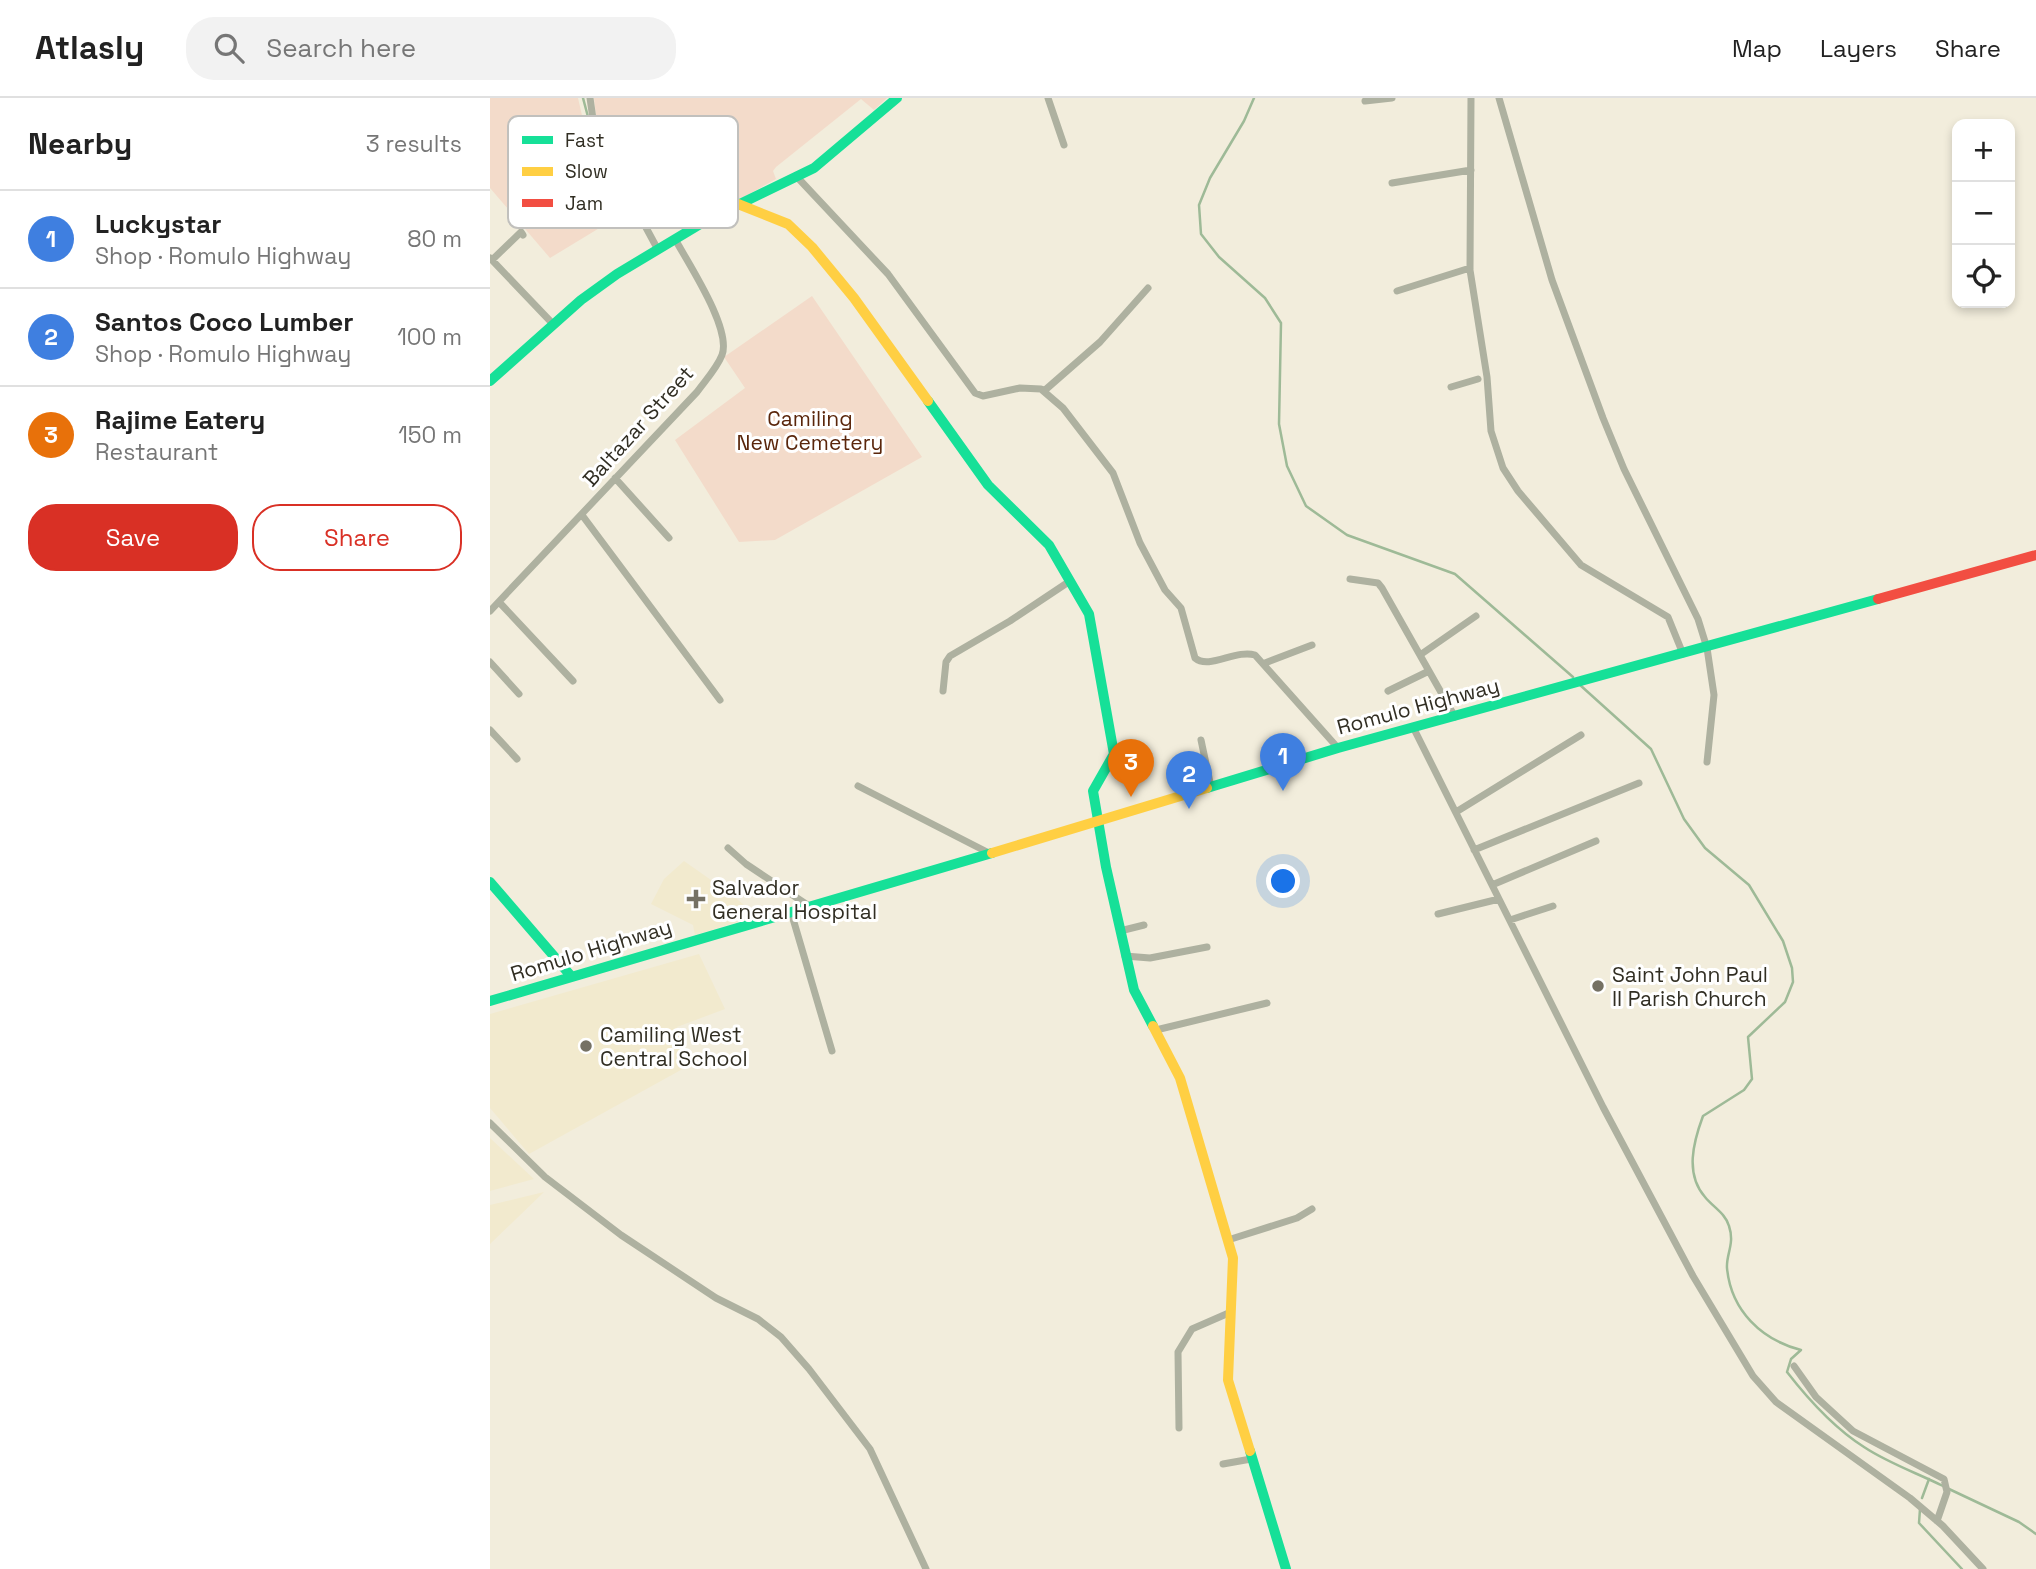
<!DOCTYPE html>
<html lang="en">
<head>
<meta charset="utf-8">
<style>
	body { margin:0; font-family:"Space Grotesk",sans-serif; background:#f2f2f2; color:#222 }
	.controls { position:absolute; right:21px; top:21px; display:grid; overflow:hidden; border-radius:14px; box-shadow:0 4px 10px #0003 }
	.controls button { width:63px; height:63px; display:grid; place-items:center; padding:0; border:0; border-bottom:2px solid #e0e0e0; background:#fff; color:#222; font:35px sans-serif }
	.you { position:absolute; left:794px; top:784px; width:24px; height:24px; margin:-18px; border:5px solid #fff; border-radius:50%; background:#1a73e8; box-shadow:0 0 0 10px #1a73e833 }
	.badge { display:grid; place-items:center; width:46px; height:46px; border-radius:50%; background:#d93025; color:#fff; font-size:23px; font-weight:700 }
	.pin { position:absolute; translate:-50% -58px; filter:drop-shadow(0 2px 4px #0008) }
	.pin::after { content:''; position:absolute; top:37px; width:24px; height:21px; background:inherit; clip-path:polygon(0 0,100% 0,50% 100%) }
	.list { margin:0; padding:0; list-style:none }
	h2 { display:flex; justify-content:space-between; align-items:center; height:91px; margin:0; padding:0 28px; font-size:30px }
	h2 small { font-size:23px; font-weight:400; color:#767676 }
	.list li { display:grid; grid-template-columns:46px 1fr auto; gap:21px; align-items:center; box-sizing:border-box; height:98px; padding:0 28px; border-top:2px solid #e0e0e0 }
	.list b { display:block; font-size:26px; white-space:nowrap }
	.list p { margin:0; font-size:23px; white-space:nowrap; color:#767676 }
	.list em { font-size:23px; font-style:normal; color:#767676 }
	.actions { display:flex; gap:14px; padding:21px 28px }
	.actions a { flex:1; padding:16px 0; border:2px solid #d93025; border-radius:28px; text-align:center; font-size:24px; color:#d93025 }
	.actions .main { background:#d93025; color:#fff }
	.icon { flex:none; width:38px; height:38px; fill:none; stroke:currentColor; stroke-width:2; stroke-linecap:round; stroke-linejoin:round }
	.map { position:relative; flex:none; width:1546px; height:1471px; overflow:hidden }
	header { display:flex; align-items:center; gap:42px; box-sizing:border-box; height:98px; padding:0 35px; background:#fff; border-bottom:2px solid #e0e0e0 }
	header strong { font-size:33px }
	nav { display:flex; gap:38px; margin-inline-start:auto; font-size:24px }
	.search { width:490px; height:63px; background:#f2f2f2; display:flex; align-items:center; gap:18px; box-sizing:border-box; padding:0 24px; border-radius:28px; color:#767676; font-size:26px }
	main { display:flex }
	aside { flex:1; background:#fff }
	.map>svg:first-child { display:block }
	.built { fill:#f2eace }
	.green { fill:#f3dbca }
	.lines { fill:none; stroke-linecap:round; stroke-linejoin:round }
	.stream { stroke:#9eba97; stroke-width:2.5 }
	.street { stroke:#aeb1a0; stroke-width:7 }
	.fast { stroke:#16e098; stroke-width:10 }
	.slow { stroke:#ffcf43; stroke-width:10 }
	.jam { stroke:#f24e42; stroke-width:10 }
	.poi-dot { fill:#757164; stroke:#fff; stroke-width:2.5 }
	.labels { text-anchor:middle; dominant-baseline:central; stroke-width:6; stroke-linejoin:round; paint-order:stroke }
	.park-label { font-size:21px; fill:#5a260b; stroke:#fff }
	.street-label { font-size:21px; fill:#312e23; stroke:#fff }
	.poi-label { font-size:21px; fill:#312e23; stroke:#fff; text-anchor:start }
	.key { fill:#fff; stroke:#c1c0bd; stroke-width:2 }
	.key-label { font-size:19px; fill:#312e23 }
</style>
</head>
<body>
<header>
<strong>Atlasly</strong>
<div class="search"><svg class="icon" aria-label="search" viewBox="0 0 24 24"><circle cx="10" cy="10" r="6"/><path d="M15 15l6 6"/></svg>Search here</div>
<nav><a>Map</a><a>Layers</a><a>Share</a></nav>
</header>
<main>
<aside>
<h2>Nearby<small>3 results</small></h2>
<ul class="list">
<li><span class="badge" style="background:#3f7fe0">1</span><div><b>Luckystar</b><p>Shop · Romulo Highway</p></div><em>80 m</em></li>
<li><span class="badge" style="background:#3f7fe0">2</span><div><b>Santos Coco Lumber</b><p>Shop · Romulo Highway</p></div><em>100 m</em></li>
<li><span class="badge" style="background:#e8710a">3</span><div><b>Rajime Eatery</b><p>Restaurant</p></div><em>150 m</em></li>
</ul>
<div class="actions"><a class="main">Save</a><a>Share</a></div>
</aside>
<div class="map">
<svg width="1546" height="1471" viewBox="0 0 1546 1471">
	<rect width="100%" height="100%" fill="#f2eddc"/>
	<path class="built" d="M 194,763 L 241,796 L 267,818 L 205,837 L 203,827 L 161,806 L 174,781 Z
		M 209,856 L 235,911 L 187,929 L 198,968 L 39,1056 L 0,1010 L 0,916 Z
		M 0,1040 L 44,1081 L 0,1093 Z
		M 54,1094 L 0,1146 L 0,1107 Z"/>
	<path class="green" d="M 0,0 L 88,0 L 97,39 L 126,89 L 106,100 L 121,123 L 60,160 L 0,90 Z
		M 104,0 L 397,0 L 384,12 L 371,1 L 286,69 L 283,73 L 286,81 L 193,133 L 164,91 L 147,102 L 108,35 Z
		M 322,198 L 432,359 L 285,442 L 249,444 L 185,342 L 255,290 L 234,259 Z"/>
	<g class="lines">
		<path class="stream" d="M 93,0 L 106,49 L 126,83
			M 764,0 L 754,23 L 720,80 L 709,107 L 711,136 L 729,159 L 775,200 L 791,225 L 789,326 L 797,368 L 816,408 L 857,437 L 965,476 L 1083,579
			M 1090,587 L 1161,651 L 1194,721 L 1215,750 L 1259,787 L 1293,843 L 1302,870 L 1303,884 L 1295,904 L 1258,939 L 1262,981 L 1254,992 L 1213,1018 C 1203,1045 1195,1076 1215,1099 C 1223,1109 1236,1116 1239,1128 C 1245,1146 1236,1156 1237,1170 C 1241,1213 1272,1242 1311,1252 L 1301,1261 L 1297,1274 C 1318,1301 1344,1330 1374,1349 C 1398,1365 1427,1375 1453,1388
			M 1459,1391 L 1529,1424 L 1546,1436
			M 1432,1400 L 1439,1381
			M 1430,1411 L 1429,1425 L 1472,1471"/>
		<path class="street" d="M 100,0 L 105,35 L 167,150
			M 558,0 L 574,47
			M 981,0 L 980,172 L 997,279 L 1001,333 L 1013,370 L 1028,393 L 1091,467 L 1178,519 L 1193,556
			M 1009,0 L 1062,182 L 1113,320 L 1134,371 L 1208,521 L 1217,550 L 1224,597 L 1217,664
			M 875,3 L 902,0
			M 308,80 L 398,176 L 485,295 L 493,298 L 530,290 L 551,291 L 573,310 L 623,375 L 650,445 L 675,492 L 691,510 L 705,560 C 719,572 746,551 765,557 L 848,650
			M 902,85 L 981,72
			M 0,160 L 63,226
			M 2,162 L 31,134 L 33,137
			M 907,193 L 980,170
			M 961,289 L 988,281
			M 554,293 L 610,244 L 658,190
			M 125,380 L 179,440
			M 92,417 L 230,602
			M 860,481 L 888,485 L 892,490 L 965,619
			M 9,504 L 83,583
			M 0,513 L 207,294 C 215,283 227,270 232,257 C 242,231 198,165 185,141
			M 930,557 L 986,518
			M 0,564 L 29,596
			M 775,565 L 822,547
			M 453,593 L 456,564 L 460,558 L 520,523 L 580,483
			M 898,593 L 939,573
			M 924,631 L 1113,1009 L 1203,1178 L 1263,1278 L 1286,1304 L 1420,1400 L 1453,1428 L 1493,1471
			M 0,632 L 27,661
			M 711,642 L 721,689
			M 368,688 L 499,755
			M 966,714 L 1091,637
			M 238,750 L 256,766 L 319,808
			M 984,752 L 1149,685
			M 1002,787 L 1106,743
			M 301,814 L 342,953
			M 948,816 L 1009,801
			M 1020,822 L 1063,808
			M 630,833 L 654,827
			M 635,858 L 660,860 L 717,849
			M 666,932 L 777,905
			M 0,1025 L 55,1079 L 131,1137 L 226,1200 L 268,1221 L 291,1239 L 319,1271 L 380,1351 L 436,1471
			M 738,1142 L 807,1120 L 822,1111
			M 1304,1268 L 1326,1299 L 1363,1333 L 1454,1381 L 1457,1394 L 1447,1423
			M 689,1330 L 688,1254 L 702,1231 L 741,1214
			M 733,1366 L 761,1361"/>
		<path class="fast" d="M 0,283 L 91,202 L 127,176 L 217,122 L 324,70 L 407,0
			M 438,303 L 498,387 L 559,447 L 599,516 L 624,656 L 603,693 L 616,769 L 644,892 L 663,928
			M 717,690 L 848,650 L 1388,501
			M 0,784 L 81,878
			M 0,903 L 502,755
			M 760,1353 L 796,1471"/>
		<path class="slow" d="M 248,106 L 298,126 L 322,149 L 364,200 L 438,303
			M 502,755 L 717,690
			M 663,928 L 690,980 L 743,1160 L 738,1282 L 760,1353"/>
		<path class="jam" d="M 1388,501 L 1546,457"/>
	</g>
	<g class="poi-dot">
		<path d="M202.5 790.5h7v7h7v7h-7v7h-7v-7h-7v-7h7z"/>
		<circle cx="1108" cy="888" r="7"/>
		<circle cx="96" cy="948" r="7"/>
	</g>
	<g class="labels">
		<g class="park-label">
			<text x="320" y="320">Camiling<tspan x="320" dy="24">New Cemetery</tspan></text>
		</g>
		<g class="street-label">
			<text transform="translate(148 328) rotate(-48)">Baltazar Street</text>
			<text transform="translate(928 608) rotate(-15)">Romulo Highway</text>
			<text transform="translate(101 852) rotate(-17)">Romulo Highway</text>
		</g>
		<g class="poi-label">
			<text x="222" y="789">Salvador<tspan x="222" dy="24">General Hospital</tspan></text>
			<text x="1122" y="876">Saint John Paul<tspan x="1122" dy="24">II Parish Church</tspan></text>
			<text x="110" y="936">Camiling West<tspan x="110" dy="24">Central School</tspan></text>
		</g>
	</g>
	<rect x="18" y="18" width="230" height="112" rx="10" class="key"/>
	<rect x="32" y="38" width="31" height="8" fill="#16e098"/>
	<rect x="32" y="69" width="31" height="9" fill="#ffcf43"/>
	<rect x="32" y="101" width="31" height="8" fill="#f24e42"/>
	<g class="key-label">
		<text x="75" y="49">Fast</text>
		<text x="75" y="80">Slow</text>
		<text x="75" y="112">Jam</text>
	</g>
</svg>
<div class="controls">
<button>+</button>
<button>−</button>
<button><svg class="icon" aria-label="locate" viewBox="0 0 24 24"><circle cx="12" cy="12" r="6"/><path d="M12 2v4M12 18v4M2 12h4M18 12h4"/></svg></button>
</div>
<div class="you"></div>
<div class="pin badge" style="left:793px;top:693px;background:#3f7fe0">1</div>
<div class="pin badge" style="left:699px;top:711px;background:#3f7fe0">2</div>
<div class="pin badge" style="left:641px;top:699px;background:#e8710a">3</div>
</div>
</main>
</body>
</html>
